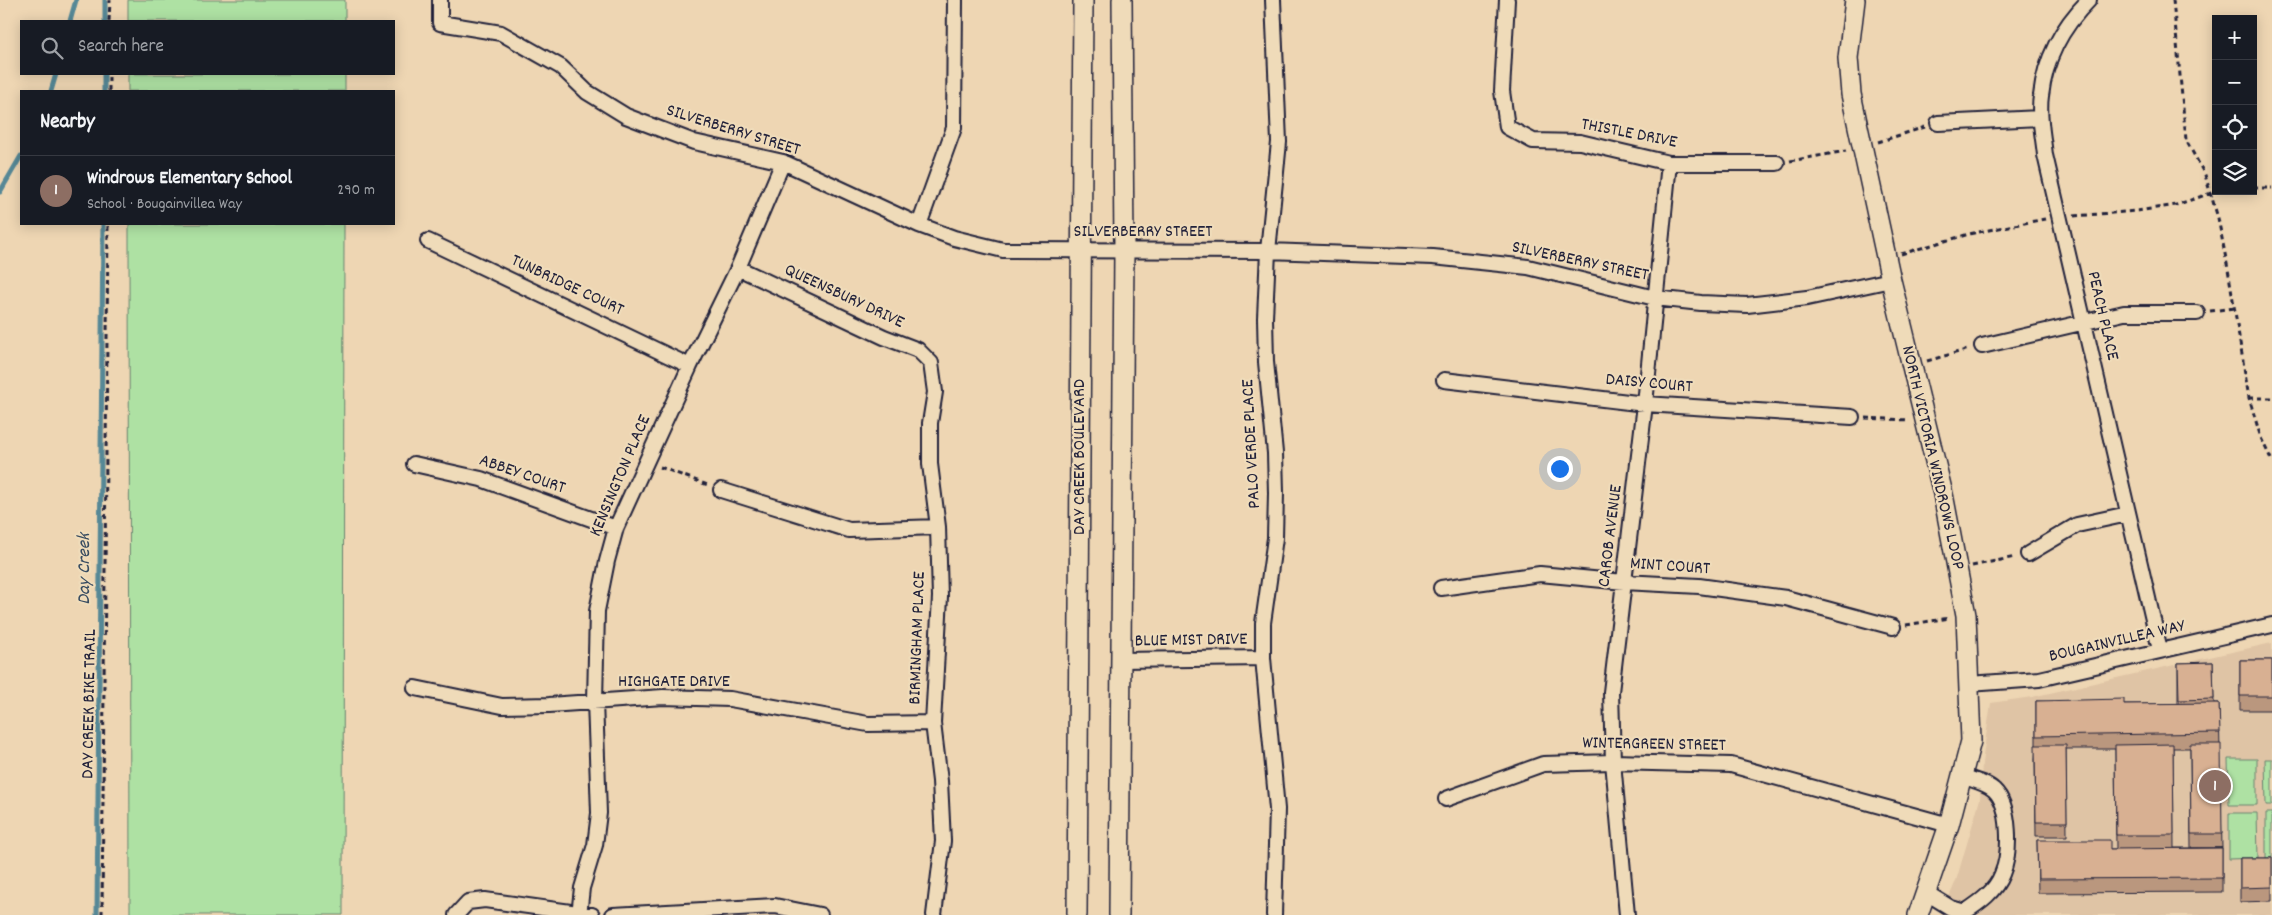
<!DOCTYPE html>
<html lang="en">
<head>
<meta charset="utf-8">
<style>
	body { margin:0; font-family:Dekko,sans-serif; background:#20242c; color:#f1f3f6 }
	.controls { position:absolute; right:15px; top:15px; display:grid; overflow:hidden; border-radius:0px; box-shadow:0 2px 12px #0003 }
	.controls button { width:45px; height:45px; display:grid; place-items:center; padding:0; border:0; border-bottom:1px solid #363941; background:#171b24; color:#f1f3f6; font:25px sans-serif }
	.you { position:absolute; left:1559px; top:468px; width:18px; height:18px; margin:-12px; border:4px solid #fff; border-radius:50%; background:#1a73e8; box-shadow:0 0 0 8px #1a73e833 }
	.badge { display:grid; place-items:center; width:32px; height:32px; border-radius:50%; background:#0b8043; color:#fff; font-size:16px; font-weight:700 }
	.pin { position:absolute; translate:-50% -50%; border:2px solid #fff; box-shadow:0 1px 5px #0006 }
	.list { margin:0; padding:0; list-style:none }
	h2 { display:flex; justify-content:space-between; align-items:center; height:65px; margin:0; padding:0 20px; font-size:21px }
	h2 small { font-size:16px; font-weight:400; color:#9ea1a6 }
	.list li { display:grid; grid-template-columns:32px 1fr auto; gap:15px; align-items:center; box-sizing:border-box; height:70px; padding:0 20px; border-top:1px solid #363941 }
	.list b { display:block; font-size:19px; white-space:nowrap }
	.list p { margin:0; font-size:16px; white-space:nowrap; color:#9ea1a6 }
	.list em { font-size:16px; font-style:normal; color:#9ea1a6 }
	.icon { flex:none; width:28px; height:28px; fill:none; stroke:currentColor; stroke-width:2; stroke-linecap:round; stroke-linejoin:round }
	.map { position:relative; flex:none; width:2272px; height:915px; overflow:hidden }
	.search { position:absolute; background:#171b24; box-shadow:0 2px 12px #0003; left:20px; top:20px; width:375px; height:55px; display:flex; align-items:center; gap:12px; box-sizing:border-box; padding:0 18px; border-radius:0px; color:#9ea1a6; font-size:19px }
	.panel { position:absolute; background:#171b24; box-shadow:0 2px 12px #0003; left:20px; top:90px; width:375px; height:135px; border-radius:0px }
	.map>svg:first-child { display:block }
	.built { fill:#dfc4a5 }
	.green { fill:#aee1a3; stroke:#68826f }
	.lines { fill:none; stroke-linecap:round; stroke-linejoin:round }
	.stream { stroke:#578896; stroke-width:5 }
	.street-casing { stroke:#22223b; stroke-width:18 }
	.secondary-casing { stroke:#22223b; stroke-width:22 }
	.path { stroke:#22223b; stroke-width:3; stroke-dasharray:5 4; stroke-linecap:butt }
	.street { stroke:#efdbb9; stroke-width:14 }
	.secondary { stroke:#efdbb9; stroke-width:19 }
	.wall { fill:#ba977e; stroke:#22223b }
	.building { fill:#d8b092; stroke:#22223b }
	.labels { text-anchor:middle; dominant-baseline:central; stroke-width:4.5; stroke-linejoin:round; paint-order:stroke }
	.street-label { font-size:18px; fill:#22223b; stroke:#efdbb9 }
	.water-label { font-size:19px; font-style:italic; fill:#384c61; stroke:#efdbb9 }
</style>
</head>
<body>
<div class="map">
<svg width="2272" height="915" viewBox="0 0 2272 915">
	<rect width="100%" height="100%" fill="#eed6b3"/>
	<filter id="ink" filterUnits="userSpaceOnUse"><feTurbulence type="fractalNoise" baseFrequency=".02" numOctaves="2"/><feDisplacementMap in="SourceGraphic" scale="10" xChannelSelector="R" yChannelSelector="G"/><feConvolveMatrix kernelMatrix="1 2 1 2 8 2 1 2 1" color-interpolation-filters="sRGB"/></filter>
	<g filter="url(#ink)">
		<path class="built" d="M 2272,643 L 2272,915 L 1941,915 L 1956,881 L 1980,799 L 1982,763 L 1991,703 L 2032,697 Z"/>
		<path class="green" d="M 128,0 L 345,0 L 345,21 L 128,21 Z
			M 128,74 L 345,74 L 345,91 L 128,91 Z
			M 129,224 L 344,224 L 343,915 L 130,915 Z
			M 2228,759 L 2257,759 L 2257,805 L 2229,805 Z
			M 2265,759 L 2272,759 L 2272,805 L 2266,805 Z
			M 2229,813 L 2257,813 L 2258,858 L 2229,859 Z
			M 2266,813 L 2272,813 L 2272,858 L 2266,858 Z"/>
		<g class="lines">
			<path class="stream" d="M 70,21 L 76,0
				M 105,21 L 105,0
				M 51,91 L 56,74
				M 104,91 L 104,74
				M 0,192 L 21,156
				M 97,915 L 103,224"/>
			<defs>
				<path id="street" d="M 440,0 L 440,23 L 501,33 L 561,67 L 587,92 L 626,116 L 694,142 L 783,162 L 919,225 L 954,238 L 1003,250 L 1268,251 L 1433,257 L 1528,267 L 1655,298 L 1701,303 L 1747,305 L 1807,298 L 1891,280
					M 1273,0 L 1279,142 L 1268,251 L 1265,318 L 1266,362 L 1275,453 L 1276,493 L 1275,538 L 1263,623 L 1263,658 L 1277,809 L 1274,915
					M 1507,0 L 1502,91 L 1507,127 L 1533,141 L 1580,142 L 1669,163 L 1777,163
					M 2089,0 C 2063,26 2045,59 2041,96 C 2038,115 2043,135 2045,155 L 2160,650
					M 1938,123 L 2040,118
					M 919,225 L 954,128 L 955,0
					M 428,241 L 690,366
					M 738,268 L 884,337 L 918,350 L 931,363 L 935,392 L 930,423 L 930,464 L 938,527 L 940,597 L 933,723 L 940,781 L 943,841 L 934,915
					M 1982,346 L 2124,313 L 2197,313
					M 1444,380 L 1645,404 L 1852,417
					M 414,464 L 481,479 L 616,528
					M 721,490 L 849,530 L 938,527
					M 2028,554 L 2077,525 L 2128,514
					M 1441,588 L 1540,574 L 1624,582 L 1699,586 L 1786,598 L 1893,627
					M 1121,660 L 1263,658
					M 1969,684 L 2039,679 L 2272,625
					M 415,688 L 502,706 L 549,705 L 663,697 L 730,699 L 868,724 L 933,723
					M 1446,799 L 1543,764 L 1613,762 L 1731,765 L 1949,825
					M 1925,892 L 1951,908 L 1965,912 C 1980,902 1995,892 2002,874 C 2011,853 2011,806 1994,790 C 1987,783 1972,780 1962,776
					M 456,915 L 468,902 L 485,900 L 592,915
					M 579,915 L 582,888 L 595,845 L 599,813 L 595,701 L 597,611 L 607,561 L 616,528 L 690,366 L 738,268 L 783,162
					M 613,915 L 775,906 L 820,915
					M 1627,915 L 1613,762 L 1611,692 L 1645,404 L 1669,163"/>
				<path id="secondary" d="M 1855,0 L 1848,58 L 1851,94 L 1891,280 L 1943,494 L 1966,615 L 1971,741 L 1949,825 L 1918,915
					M 1077,915 L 1083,0
					M 1119,915 L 1124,250 L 1122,0"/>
			</defs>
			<use href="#street" class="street-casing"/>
			<use href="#secondary" class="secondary-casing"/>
			<path class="path" d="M 2173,0 L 2186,140 L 2205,175 L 2218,218 L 2228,269 L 2249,398 L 2261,438 L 2272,461
				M 109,21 L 110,0
				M 109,91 L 109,74
				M 1878,142 L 1925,127
				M 1790,161 L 1846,151
				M 2253,188 L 2272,188
				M 2074,216 L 2137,211 L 2176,205 L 2217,191
				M 1901,254 L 1969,234 L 2045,219
				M 2210,311 L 2235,308
				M 1927,361 L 1969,349
				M 2249,398 L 2272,398
				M 1865,418 L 1909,420
				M 660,467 L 708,485
				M 1972,566 L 2015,557
				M 1906,625 L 1949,618
				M 102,915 L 108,224"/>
			<use href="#street" class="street"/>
			<use href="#secondary" class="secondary"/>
		</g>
		<path class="wall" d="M 2240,660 L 2272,660 L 2272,710 L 2240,710 Z
			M 2213,662 L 2214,703 L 2219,703 L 2222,848 L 2191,848 L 2190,748 L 2173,748 L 2174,848 L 2222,848 L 2222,892 L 2038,893 L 2037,840 L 2110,849 L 2116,849 L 2115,749 L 2066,749 L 2067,836 L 2036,836 L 2035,759 L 2036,745 L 2036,701 L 2124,704 L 2178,704 L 2178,663 Z
			M 2240,858 L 2272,858 L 2272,901 L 2240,902 Z"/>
		<path class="building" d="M 2240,660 L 2272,660 L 2272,696 L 2240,696 Z
			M 2213,662 L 2214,699 L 2179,700 L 2178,663 Z
			M 2124,699 L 2124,704 L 2219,703 L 2220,733 L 2036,736 L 2036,701 Z
			M 2173,744 L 2174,835 L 2116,835 L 2115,745 Z
			M 2190,744 L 2221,744 L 2222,834 L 2191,834 Z
			M 2035,745 L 2066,745 L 2067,822 L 2036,822 Z
			M 2037,840 L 2110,840 L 2110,849 L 2222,848 L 2222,878 L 2038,879 Z
			M 2240,858 L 2272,858 L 2272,887 L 2240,888 Z"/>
	</g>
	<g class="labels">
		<g class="street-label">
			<text transform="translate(733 131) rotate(17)">SILVERBERRY STREET</text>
			<text transform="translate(1629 134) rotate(11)">THISTLE DRIVE</text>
			<text x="1143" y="232">SILVERBERRY STREET</text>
			<text transform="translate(1580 262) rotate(12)">SILVERBERRY STREET</text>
			<text transform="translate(567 286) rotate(25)">TUNBRIDGE COURT</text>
			<text transform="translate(844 297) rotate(25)">QUEENSBURY DRIVE</text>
			<text transform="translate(2102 316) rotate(77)">PEACH PLACE</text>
			<text transform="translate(1649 384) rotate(5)">DAISY COURT</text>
			<text transform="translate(1252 444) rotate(-93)">PALO VERDE PLACE</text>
			<text transform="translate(1080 457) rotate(-90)">DAY CREEK BOULEVARD</text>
			<text transform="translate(1932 458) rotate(77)">NORTH VICTORIA WINDROWS LOOP</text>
			<text transform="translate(522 475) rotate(19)">ABBEY COURT</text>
			<text transform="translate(621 476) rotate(-67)">KENSINGTON PLACE</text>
			<text transform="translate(1611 536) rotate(-83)">CAROB AVENUE</text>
			<text transform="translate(1670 567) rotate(4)">MINT COURT</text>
			<text transform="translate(918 638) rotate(-88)">BIRMINGHAM PLACE</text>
			<text transform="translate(1191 641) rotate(-1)">BLUE MIST DRIVE</text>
			<text transform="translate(2117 642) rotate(-13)">BOUGAINVILLEA WAY</text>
			<text x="674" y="682">HIGHGATE DRIVE</text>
			<text transform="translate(90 704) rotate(-89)">DAY CREEK BIKE TRAIL</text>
			<text transform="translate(1654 745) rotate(1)">WINTERGREEN STREET</text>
		</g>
		<g class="water-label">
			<text transform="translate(85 569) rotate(-90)">Day Creek</text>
		</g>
	</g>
</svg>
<div class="controls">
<button>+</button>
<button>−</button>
<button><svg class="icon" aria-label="locate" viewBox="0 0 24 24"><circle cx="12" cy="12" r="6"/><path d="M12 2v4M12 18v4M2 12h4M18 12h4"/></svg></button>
<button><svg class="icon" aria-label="layers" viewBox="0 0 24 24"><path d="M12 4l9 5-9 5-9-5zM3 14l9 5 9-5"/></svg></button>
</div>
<div class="you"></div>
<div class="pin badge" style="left:2215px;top:786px;background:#8d6e63">1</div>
<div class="search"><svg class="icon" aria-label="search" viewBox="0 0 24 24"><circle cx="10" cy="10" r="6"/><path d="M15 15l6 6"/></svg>Search here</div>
<section class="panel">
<h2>Nearby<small></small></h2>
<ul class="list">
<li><span class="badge" style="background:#8d6e63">1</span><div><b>Windrows Elementary School</b><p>School · Bougainvillea Way</p></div><em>290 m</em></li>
</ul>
</section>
</div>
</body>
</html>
